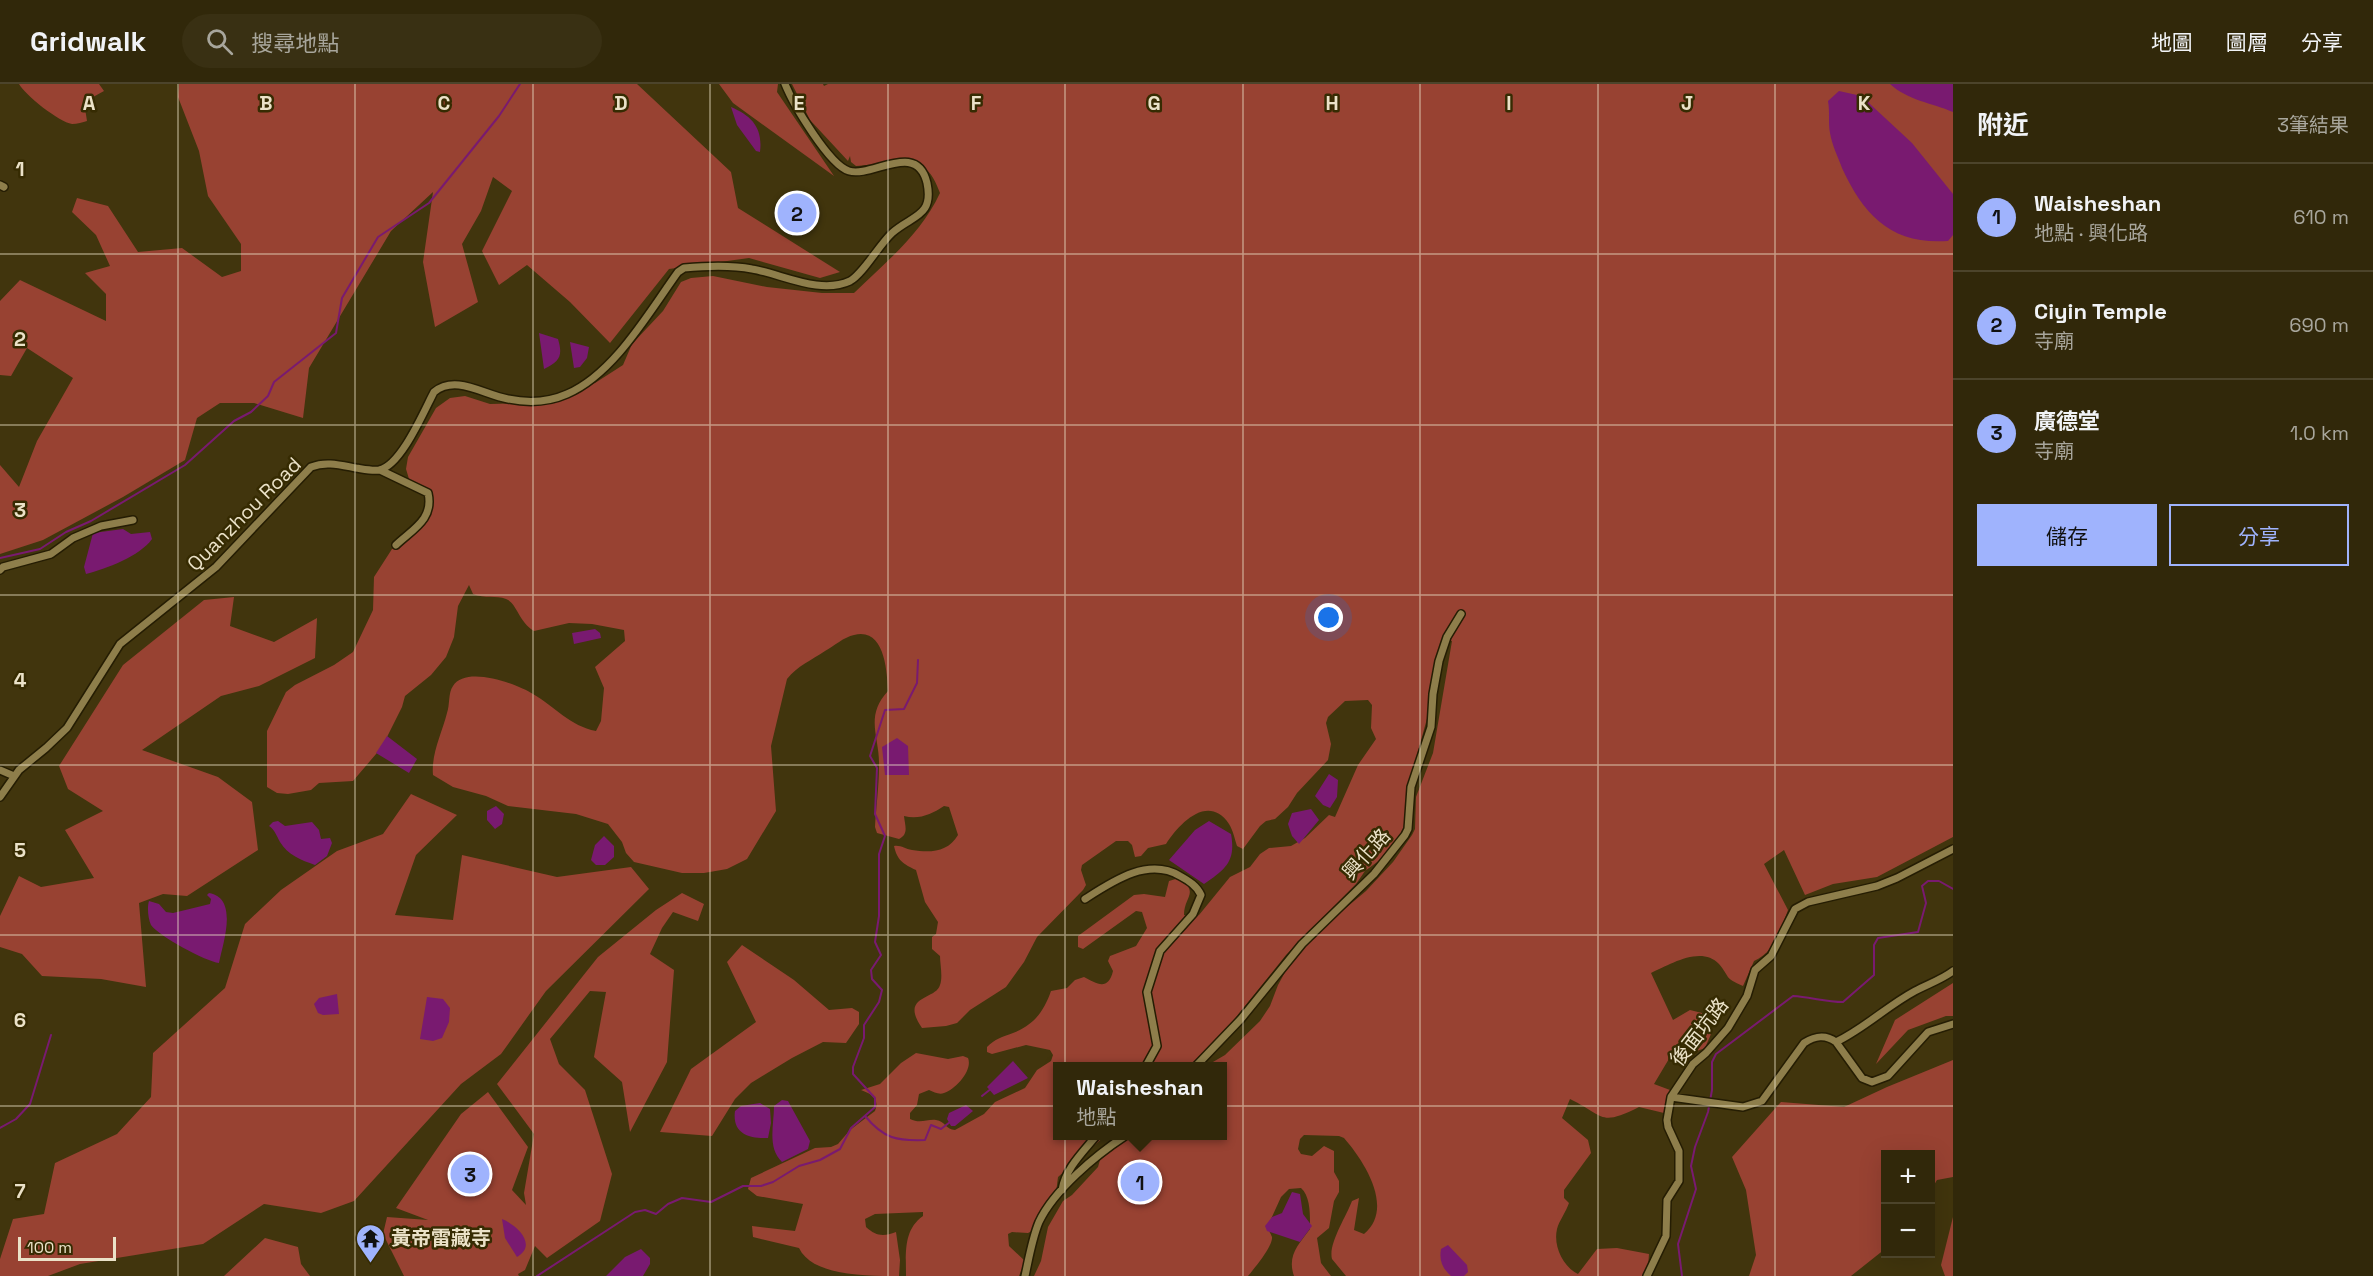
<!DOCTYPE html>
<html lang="zh-TW">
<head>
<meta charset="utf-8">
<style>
	body { margin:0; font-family:"Space Grotesk","Noto Sans TC",sans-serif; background:#393013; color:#f1f3f6 }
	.controls { position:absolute; right:18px; bottom:18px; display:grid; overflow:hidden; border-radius:0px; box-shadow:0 6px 24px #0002 }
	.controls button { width:54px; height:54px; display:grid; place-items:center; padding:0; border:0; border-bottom:2px solid #4c442b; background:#31280a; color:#f1f3f6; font:30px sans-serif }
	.scale { position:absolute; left:18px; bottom:15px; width:98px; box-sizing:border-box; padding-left:6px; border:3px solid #ebe2c8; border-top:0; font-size:16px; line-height:21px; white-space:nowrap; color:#ebe2c8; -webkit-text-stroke:4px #362b02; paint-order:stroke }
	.you { position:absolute; left:1329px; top:534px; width:21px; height:21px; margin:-15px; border:4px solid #fff; border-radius:50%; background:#1a73e8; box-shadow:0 0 0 9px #1a73e833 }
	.badge { display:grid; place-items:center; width:39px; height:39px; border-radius:50%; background:#9fb3fd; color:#111; font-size:20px; font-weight:700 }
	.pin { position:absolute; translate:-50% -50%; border:3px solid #fff; box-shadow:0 2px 6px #0006 }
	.popup { position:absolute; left:1053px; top:978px; width:174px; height:78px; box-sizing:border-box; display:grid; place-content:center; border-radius:0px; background:#31280a; filter:drop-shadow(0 2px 4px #0005); font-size:20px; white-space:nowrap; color:#a8a69c }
	.popup b { font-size:22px; color:#f1f3f6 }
	.popup::after { content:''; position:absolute; left:50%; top:100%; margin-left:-12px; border:12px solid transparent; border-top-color:#31280a }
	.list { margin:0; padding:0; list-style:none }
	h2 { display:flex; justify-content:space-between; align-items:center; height:78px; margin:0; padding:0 24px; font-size:26px }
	h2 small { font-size:20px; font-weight:400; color:#a8a69c }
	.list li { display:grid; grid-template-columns:39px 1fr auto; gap:18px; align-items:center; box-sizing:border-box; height:108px; padding:0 24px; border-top:2px solid #4c442b }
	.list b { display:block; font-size:22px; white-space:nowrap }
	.list p { margin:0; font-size:20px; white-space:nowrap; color:#a8a69c }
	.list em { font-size:20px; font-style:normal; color:#a8a69c }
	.actions { display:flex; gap:12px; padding:18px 24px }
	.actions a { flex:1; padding:14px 0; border:2px solid #9fb3fd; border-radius:0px; text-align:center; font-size:21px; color:#9fb3fd }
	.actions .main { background:#9fb3fd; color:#111 }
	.icon { flex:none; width:33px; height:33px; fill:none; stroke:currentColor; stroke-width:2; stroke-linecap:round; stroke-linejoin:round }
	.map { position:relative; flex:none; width:1953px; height:1192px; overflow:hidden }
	header { display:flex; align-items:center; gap:36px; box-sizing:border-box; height:84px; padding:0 30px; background:#31280a; border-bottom:2px solid #4c442b }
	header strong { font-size:28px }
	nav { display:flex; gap:33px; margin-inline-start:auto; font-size:21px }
	.search { width:420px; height:54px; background:#393013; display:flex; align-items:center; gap:15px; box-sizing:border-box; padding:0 21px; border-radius:33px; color:#a8a69c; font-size:22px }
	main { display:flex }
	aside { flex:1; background:#31280a }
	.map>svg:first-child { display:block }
	.green { fill:#984232 }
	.water { fill:#791a70 }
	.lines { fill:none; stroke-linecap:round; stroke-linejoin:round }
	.stream { stroke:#791a70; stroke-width:2 }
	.minor-casing { stroke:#251d03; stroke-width:10 }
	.minor { stroke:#8e7e4b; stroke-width:7 }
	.grid { fill:none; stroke:#ebe2c8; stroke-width:1.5; stroke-opacity:0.55 }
	.labels { text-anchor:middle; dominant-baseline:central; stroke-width:5; stroke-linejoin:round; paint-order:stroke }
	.street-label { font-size:20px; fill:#ebe2c8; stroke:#362b02 }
	.poi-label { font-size:20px; font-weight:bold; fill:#ebe2c8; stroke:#362b02; text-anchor:start }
	.grid-label { font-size:20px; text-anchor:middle; font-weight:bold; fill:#ebe2c8; stroke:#362b02; stroke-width:5; stroke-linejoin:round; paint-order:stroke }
</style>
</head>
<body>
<header>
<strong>Gridwalk</strong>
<div class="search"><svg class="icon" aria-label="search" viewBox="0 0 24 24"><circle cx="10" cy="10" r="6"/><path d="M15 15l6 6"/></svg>搜尋地點</div>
<nav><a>地圖</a><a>圖層</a><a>分享</a></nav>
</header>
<main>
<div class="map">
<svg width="1953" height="1192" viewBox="0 0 1953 1192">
	<rect width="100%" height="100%" fill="#41350d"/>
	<path class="green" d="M 19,0 L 99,0 L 104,7 L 84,18 L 87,37 C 83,38 77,40 72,40 C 59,38 25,11 19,0 Z
		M 179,0 L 637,0 L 731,88 L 738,124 L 840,188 L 820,194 L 749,174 L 669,185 L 610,259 L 570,218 L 527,181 L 499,201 L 482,167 L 512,107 L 493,93 L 481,127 L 462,160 L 478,218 L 435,243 L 423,178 L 433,108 L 391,147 L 309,284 L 303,334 L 254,319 L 220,319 L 197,334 L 185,376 L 123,413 L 43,456 L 0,470 L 0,381 L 19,403 L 37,357 L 73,294 L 27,264 L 11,292 L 0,291 L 0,217 L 20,196 L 106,237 L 106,210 L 85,189 L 110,182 L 96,151 L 72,128 L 77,114 L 108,122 L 138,168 L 182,164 L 222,193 L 241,187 L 241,160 L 208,112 L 199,67 L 178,13 Z
		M 719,0 L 778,0 L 777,8 L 834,92 L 733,19 Z
		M 792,0 L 823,0 L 824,2 L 828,0 L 1953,0 L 1953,753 L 1877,793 L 1833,800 L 1805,811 L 1784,766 L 1764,780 L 1788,826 C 1780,846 1775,868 1754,877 L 1743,902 C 1724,894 1730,893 1719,880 C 1701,861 1669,881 1651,889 L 1673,936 L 1690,926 L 1702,929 L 1711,950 L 1705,964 L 1697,967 L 1700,955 L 1699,942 L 1679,958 L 1654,1000 L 1670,1006 L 1664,1029 L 1639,1023 C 1599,1043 1605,1032 1570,1015 L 1562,1034 L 1588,1056 L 1591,1069 L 1564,1106 L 1564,1114 L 1569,1119 C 1566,1128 1559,1137 1557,1145 C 1553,1162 1563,1183 1578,1190 L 1597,1165 L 1617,1164 L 1649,1170 L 1648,1183 L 1644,1192 L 1346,1192 L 1332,1175 C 1328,1160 1346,1133 1352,1117 L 1359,1114 L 1354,1146 L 1364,1150 C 1395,1124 1364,1077 1344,1054 L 1339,1052 L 1304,1051 L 1300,1055 L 1298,1065 L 1301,1070 L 1312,1072 L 1324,1062 L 1334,1067 L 1334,1088 L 1339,1097 L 1339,1108 L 1334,1117 L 1329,1144 L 1317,1154 L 1321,1179 L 1331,1192 L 1294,1192 C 1287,1172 1298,1161 1310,1145 C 1310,1132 1311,1113 1301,1104 L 1289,1105 L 1281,1113 L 1267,1144 C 1269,1147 1271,1150 1272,1153 C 1273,1162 1254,1185 1248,1192 L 1034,1192 L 1041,1177 L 1048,1143 L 1063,1117 L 1072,1111 L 1098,1083 L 1100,1076 L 1130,1052 L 1222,1052 L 1222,982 L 1206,982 L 1225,971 L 1260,937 L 1270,922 L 1278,901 L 1289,881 L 1323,843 L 1366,807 L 1393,778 L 1412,751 L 1415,745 L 1416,713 L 1433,669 L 1452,557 L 1442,555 L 1432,594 L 1428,631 L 1409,700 L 1403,748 L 1388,770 L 1365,787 L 1356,800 L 1286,871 L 1212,963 L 1192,982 L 1058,982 L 1058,1052 L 1105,1052 L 1058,1093 L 1056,1109 L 1036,1136 L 1032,1147 L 1028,1149 L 1012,1148 L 1008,1150 L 1009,1162 L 1025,1177 L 1019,1192 L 906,1192 C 906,1170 903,1146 923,1132 L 923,1128 L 875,1130 L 865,1135 L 866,1143 C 876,1152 883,1153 896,1148 L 900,1176 L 899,1192 C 866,1192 812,1192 799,1164 L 753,1153 L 752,1142 L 795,1147 L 803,1120 L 757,1112 L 748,1105 L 751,1094 L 815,1064 L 831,1063 L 838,1060 L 850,1046 L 875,1027 C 880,1014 871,1010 861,1006 L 880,1000 L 901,979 L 916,969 L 948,975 L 963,972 L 968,974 C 973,986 956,1005 944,1009 C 939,1011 934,1008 929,1006 L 919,1010 L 917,1021 L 910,1029 L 910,1035 C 920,1040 927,1035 936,1036 C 945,1037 946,1046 955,1046 L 984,1030 L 995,1018 L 1025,1004 L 1037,986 L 1051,977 L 1053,971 L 1050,966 L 1026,961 L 992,970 L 987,968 L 987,963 C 995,955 1002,953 1013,949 C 1034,941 1044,927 1051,907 L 1067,904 L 1075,896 L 1084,893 C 1096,899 1108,908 1113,887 L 1108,877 L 1110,872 L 1136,862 L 1147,844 L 1142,828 L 1136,827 L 1083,865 L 1078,863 L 1078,852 L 1134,811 L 1144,810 L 1165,813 L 1169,797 L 1179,794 C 1200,809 1184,812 1184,831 L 1194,834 L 1199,831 L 1230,793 L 1250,783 L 1260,770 L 1269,764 L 1291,762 L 1305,754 L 1329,731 L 1335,733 L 1358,681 L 1376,655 L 1371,644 L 1372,621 L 1368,616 L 1345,617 L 1328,633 L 1326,639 L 1331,660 L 1328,676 L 1297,709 L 1288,723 L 1275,735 L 1266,737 L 1260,742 L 1243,765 L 1237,762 C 1235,756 1233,746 1229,740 C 1208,709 1179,740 1166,760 L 1148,764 L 1141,772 L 1135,773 L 1132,761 L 1128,757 L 1116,757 L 1082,781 L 1081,786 L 1086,801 L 1083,806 L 1037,853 L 1024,878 L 1006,903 L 970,926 L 957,939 L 946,942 L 922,944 C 899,911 936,916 940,901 C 943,893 940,880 940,872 L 932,865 L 932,853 L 936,850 L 938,838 L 925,818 L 916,786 C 903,780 897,776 894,762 C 901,761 905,765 912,766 C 931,769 948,768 958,751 L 949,723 L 944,722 C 932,730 919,736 904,732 C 905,742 909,750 899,755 L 877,749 L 875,743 C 876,723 879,703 879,682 C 880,653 864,633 888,607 C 887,588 885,543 854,551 C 844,553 834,562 825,567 C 812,576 797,582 787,595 L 771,662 L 776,727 L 747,775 L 727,785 L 704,789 L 682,789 L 634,778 L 626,769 L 622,758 L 608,740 L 576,730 L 508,722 L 486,712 L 453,703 L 433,691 C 431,670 442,649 447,629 C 450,621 448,609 453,602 C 466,581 517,600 533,610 C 555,623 570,642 596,647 L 601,637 L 604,604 L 595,583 L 625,557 L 624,546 L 592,540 L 569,539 L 534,547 C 518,537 517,519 506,515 C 496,511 485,515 473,510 L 469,501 L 458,522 L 454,553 L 446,573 L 431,591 L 405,612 L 402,623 L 382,663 L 353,697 L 319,699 L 311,706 L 288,710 L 277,709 L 267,703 L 267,647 L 286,608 L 295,601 L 334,581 L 353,568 L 373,526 L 374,493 L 392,465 L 425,439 L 431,418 L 427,408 L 409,395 L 406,385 L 408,373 L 436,324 L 450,314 L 465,312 L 490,320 L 523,319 L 595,299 L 623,281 L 632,260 L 663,227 L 681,198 L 691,194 L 713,192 L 767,203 L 822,209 L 854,209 C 886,178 921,150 940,109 C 936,99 932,88 922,83 C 910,76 870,81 856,82 L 851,78 L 850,72 L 848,77 L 810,36 Z
		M 234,513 L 230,542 L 274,558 L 317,534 L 315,574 L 259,602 L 221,612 L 142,666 L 218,693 L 252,718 L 258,766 L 187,812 L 163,810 L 139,819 L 146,903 L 101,895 L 42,892 L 22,870 L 0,863 L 0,832 L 19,792 L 41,803 L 94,794 L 65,746 L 103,727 L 68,705 L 59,682 L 123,581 L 204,516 Z
		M 411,710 L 457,731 L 416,771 L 395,831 L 453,836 L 462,771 L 557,793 L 631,783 L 649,805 L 546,907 L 501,970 L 461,1000 L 354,1117 L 321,1129 L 264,1120 L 203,1160 L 80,1180 L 48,1192 L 0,1192 L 0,1175 L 13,1135 L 44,1130 L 55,1079 L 117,1050 L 151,1013 L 153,969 L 225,904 L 245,840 L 281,806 L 337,767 L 383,750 Z
		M 682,809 L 704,820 L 698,837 L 673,828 L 662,844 L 650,870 L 674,886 L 667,978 L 630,1048 L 622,998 L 594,973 L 606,908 L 590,907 L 550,955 L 559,980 L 585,1006 L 612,1090 L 600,1137 L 547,1174 L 535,1162 L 525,1186 L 518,1190 L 519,1192 L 404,1192 L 383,1150 L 387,1133 L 428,1136 L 396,1124 L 461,1030 L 488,1008 L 528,1063 L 512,1106 L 526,1121 L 524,1109 L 534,1050 L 497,1000 L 598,873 L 656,826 Z
		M 742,861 L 794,896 L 829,926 L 852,924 L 859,928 L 859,940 L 846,959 L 823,958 L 792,974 L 751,999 L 735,1015 L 712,1052 L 660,1048 L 691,985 L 756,938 L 727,878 Z
		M 1953,899 L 1953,932 L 1946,932 L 1908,946 L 1876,980 L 1895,936 Z
		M 1953,976 L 1953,1093 L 1937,1096 L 1931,1106 L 1930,1070 L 1886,1070 L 1885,1165 L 1851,1192 L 1749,1192 L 1756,1171 L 1746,1106 L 1732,1073 L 1781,1018 L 1844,1023 L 1887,1003 Z
		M 1953,1133 L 1953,1192 L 1945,1192 L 1941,1181 Z
		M 265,1154 L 298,1163 L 301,1180 L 310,1192 L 224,1192 Z"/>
	<path class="water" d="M 1890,0 L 1953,0 L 1953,28 C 1932,19 1907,16 1890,0 Z
		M 1839,7 L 1866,13 L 1870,20 L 1912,59 L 1953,110 L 1953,151 L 1948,157 C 1892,161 1864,132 1842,84 C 1838,73 1832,61 1830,49 C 1828,39 1830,28 1828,17 Z
		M 731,23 C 752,32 763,44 760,68 L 756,67 L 737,41 Z
		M 539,249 L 558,255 C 563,272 560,277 544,285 Z
		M 570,258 L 589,263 L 587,274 L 580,283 L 574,284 Z
		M 123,445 L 131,450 L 150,448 L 152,455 C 140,472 106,485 86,490 L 84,483 L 93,449 Z
		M 595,545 L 600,549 L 601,554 L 574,560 L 572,549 Z
		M 387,652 L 417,675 L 409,689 L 376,669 Z
		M 897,654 L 908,662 L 909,691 L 885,691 L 882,663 Z
		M 1329,690 L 1338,696 L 1337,713 L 1330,724 L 1323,721 L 1315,712 Z
		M 496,722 L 504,730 L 502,740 L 495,745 L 487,736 L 487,727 Z
		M 1311,725 L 1319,736 L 1299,760 L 1292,752 L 1288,740 L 1292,729 Z
		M 278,737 L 285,742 L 312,738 L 319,746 L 321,755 L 330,754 L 332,759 L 327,772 L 315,781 C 301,776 288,771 280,758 C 276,751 275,746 269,742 L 273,738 Z
		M 1209,737 L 1231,750 C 1236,777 1226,785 1204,800 L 1169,776 L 1195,746 Z
		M 604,752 L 614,762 L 614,773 L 605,781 L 596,781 L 591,776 L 595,761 Z
		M 209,809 C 239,814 223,859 219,879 C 205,877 160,853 151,841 C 148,835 147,823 149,817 L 159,820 L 166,828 L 173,829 L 210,820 L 211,815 L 207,811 Z
		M 337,910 L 339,930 L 323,931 L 318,929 L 314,920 L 319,914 Z
		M 427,913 L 443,915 L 450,924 L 449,938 L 442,954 L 433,957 L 420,955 Z
		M 1013,977 L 1028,994 L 994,1011 L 987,1003 Z
		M 782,1016 L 788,1017 L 810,1057 L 808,1065 L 782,1078 C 767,1064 774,1041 774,1022 Z
		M 760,1019 L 770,1025 L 771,1039 L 768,1054 C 748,1055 732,1049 735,1027 L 741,1022 Z
		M 966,1021 L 973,1027 L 955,1042 L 951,1042 L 947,1035 L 949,1029 Z
		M 1292,1108 L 1300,1110 L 1303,1130 L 1312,1142 L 1300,1158 L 1267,1147 L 1265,1142 L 1272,1133 L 1282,1129 Z
		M 502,1135 C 517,1141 538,1161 517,1173 L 505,1154 Z
		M 1448,1161 L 1467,1181 L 1468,1188 L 1464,1192 L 1451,1192 C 1442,1184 1439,1176 1441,1165 Z
		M 641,1165 L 650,1174 L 650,1180 L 643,1192 L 606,1192 L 625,1173 Z"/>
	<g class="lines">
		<path class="stream" d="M 0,474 L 40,465 L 66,448 L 91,437 L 185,381 L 234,337 L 251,328 L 268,312 L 274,298 L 336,249 L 342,214 L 378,153 L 429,119 L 499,32 L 520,0
			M 982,1012 L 992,1004
			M 865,1032 C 884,1055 897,1057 925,1056 L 931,1041 L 941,1045 L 950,1038
			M 0,1044 L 16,1035 L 30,1020 L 51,951
			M 537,1192 L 635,1128 L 645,1126 L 656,1130 L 668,1120 L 682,1114 L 711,1118 L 743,1102 L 761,1102 L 773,1098 L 799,1082 L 820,1076 L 840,1065 L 851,1044 L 875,1023 L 875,1014 L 853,990 L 853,983 L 864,954 L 864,941 L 879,918 L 882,906 L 872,895 L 871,886 L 881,871 L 875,858 L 879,832 L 879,770 L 885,752 L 875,730 L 877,684 L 870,672 L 885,626 L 904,625 L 917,599 L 918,576
			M 1682,1192 L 1678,1160 L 1696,1105 L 1691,1082 L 1695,1063 L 1708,1028 L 1712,1006 L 1712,978 L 1716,970 L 1793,912 C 1810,913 1826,918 1843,918 L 1874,891 L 1874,861 L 1878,854 L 1918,848 L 1926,819 L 1922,802 L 1928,797 L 1939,797 L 1953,805"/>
		<defs>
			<path id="minor" d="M 0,101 L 4,103
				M 380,386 L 428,409 C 434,435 413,445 396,461
				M 0,486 L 3,483 L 51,470 L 73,454 L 101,442 L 133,436
				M 0,686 L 14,692
				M 0,713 L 19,686 L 46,664 L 67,644 L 120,560 L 216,483 L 311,383 C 326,377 340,381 356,384 C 363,385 372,387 379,386 C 401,382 424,327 434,308 C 456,290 484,311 508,315 C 528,319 549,318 567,310 C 614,290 649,228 678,188 L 684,184 C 706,182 731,181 752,185 C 782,190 820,211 850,197 C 863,190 879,161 892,149 C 912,131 934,133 927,99 C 917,56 872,94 849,87 C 829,81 793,20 785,0
				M 1085,815 C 1113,797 1148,773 1180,792 C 1189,797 1197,802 1201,811 L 1193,830 L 1160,867 L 1147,908 L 1157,962 L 1146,982
				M 1836,958 L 1862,994 L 1872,998 L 1888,992 L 1928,948 L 1953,940
				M 1196,982 L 1241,935 L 1302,860 L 1374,790 L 1405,751 L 1408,745 L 1411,703 L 1431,643 L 1433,610 L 1439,577 L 1447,553 L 1461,530
				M 1671,1013 L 1743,1023 L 1762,1017 L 1804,959 C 1815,952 1825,950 1836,958 C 1865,944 1887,922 1915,907 C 1928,900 1941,896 1953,887
				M 1062,1106 C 1065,1085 1083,1068 1096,1052
				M 1025,1192 C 1029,1174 1032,1155 1039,1138 C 1054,1106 1096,1071 1125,1052
				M 1647,1192 L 1666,1152 L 1667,1116 L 1679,1097 L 1679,1067 L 1668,1043 L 1667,1036 L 1671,1013 L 1693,980 L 1706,969 L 1728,944 L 1747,912 L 1755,886 L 1771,872 L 1795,825 L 1808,818 L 1877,802 L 1897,794 L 1953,765"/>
		</defs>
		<use href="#minor" class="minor-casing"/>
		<use href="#minor" class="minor"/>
	</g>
	<path class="grid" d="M 178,0 L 178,1192M 355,0 L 355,1192M 533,0 L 533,1192M 710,0 L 710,1192M 888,0 L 888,1192M 1065,0 L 1065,1192M 1243,0 L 1243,1192M 1420,0 L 1420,1192M 1598,0 L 1598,1192M 1775,0 L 1775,1192M 0,170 L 1953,170M 0,341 L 1953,341M 0,511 L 1953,511M 0,681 L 1953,681M 0,851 L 1953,851M 0,1022 L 1953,1022"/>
	<defs>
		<symbol id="temple-pin" viewBox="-11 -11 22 30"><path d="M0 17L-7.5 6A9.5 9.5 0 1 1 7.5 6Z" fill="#9fb3fd" stroke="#362b02"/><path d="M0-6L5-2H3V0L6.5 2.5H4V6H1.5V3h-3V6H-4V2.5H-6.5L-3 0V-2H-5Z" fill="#111"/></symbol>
	</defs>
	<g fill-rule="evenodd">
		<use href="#temple-pin" x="354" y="1138" width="33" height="45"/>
	</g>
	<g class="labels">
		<g class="street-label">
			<text transform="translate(244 430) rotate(-45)">Quanzhou Road</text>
			<text transform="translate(1366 770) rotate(-48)">興化路</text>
			<text transform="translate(1699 948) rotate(-52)">後面坑路</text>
		</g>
		<g class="poi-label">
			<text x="391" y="1154">黃帝雷藏寺</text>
		</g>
	</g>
	<g class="grid-label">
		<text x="89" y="26">A</text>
		<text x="266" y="26">B</text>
		<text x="444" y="26">C</text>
		<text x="621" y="26">D</text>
		<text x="799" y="26">E</text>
		<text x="976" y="26">F</text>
		<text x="1154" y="26">G</text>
		<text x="1332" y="26">H</text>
		<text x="1509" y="26">I</text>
		<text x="1687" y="26">J</text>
		<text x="1864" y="26">K</text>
		<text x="20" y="92">1</text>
		<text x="20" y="262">2</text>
		<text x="20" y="433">3</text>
		<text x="20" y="603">4</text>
		<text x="20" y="773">5</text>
		<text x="20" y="943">6</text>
		<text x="20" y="1114">7</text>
	</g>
</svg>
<div class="controls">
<button>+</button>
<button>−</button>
</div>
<div class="scale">100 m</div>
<div class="you"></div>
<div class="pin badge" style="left:1140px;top:1098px">1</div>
<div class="popup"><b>Waisheshan</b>地點</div>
<div class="pin badge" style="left:797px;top:129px">2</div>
<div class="pin badge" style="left:470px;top:1090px">3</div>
</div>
<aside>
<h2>附近<small>3筆結果</small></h2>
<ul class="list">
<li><span class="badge">1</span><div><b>Waisheshan</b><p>地點 · 興化路</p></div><em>610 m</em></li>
<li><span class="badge">2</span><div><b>Ciyin Temple</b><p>寺廟</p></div><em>690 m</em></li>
<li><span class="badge">3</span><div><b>廣德堂</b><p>寺廟</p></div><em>1.0 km</em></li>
</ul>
<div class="actions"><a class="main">儲存</a><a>分享</a></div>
</aside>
</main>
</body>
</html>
